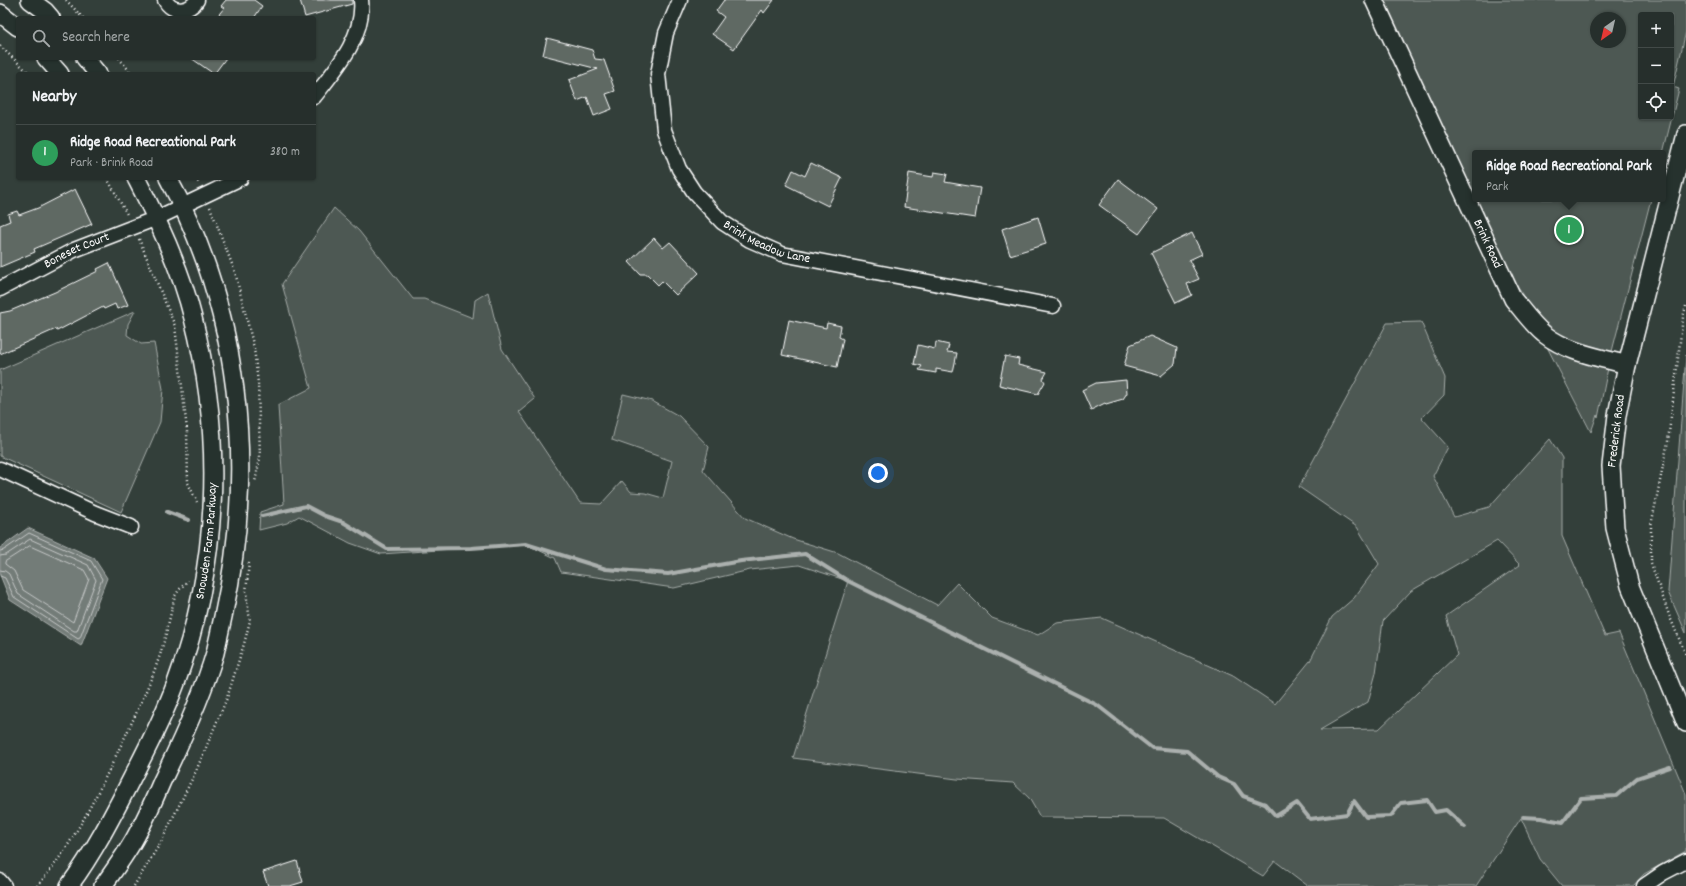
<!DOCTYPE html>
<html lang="en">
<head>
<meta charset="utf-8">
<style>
	body { margin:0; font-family:Dekko,sans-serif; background:#323b38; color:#f1f3f6 }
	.controls { position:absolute; right:12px; top:12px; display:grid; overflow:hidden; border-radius:4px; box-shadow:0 1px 3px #0004 }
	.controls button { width:36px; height:36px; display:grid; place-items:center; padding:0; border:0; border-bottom:1px solid #424a48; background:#262f2c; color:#f1f3f6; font:20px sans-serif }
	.compass { position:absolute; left:1590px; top:12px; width:36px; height:36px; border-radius:50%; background:#262f2c; box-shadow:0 1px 3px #0004; rotate:214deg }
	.you { position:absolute; left:878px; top:473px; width:14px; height:14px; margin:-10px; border:3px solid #fff; border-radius:50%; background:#1a73e8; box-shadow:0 0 0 6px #1a73e833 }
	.badge { display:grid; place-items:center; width:26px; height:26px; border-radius:50%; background:#e797bd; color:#fff; font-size:13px; font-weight:700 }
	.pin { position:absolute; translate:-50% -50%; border:2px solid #fff; box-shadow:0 1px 4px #0006 }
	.popup { position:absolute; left:1472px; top:150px; width:194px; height:52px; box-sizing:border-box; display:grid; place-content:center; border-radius:4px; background:#262f2c; filter:drop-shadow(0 1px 3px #0005); font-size:13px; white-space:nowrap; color:#a4a9a9 }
	.popup b { font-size:15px; color:#f1f3f6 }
	.popup::after { content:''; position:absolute; left:50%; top:100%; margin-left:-8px; border:8px solid transparent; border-top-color:#262f2c }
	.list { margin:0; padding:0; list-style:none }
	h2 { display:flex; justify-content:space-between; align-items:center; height:52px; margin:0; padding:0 16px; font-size:17px }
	h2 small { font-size:13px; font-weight:400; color:#a4a9a9 }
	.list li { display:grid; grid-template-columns:26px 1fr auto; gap:12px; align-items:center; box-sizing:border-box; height:56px; padding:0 16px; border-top:1px solid #424a48 }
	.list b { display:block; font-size:15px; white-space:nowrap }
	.list p { margin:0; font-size:13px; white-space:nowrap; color:#a4a9a9 }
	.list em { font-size:13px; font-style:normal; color:#a4a9a9 }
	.icon { flex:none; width:22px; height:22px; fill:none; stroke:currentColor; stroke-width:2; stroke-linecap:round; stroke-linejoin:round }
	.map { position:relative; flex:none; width:1686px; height:886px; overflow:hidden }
	.search { position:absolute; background:#262f2c; box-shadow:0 1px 3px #0004; left:16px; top:16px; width:300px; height:44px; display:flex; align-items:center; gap:10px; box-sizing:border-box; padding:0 14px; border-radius:4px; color:#a4a9a9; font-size:15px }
	.panel { position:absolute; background:#262f2c; box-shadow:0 1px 3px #0004; left:16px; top:72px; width:300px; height:108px; border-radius:4px }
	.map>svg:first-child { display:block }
	.green { fill:#4d5853; stroke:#a6aca9; fill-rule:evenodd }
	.water { fill:#737b78; stroke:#abb0ae }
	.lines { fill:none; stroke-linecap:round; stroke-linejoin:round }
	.shore { stroke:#c7cac9; stroke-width:1 }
	.stream { stroke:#abb0ae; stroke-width:4 }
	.building { fill:#5f6964; stroke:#fff }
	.minor-casing { stroke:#fff; stroke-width:17 }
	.major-casing { stroke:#fff; stroke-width:20 }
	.path { stroke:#fff; stroke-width:2.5; stroke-dasharray:1 3; stroke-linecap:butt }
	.minor { stroke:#26332d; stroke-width:14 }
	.major { stroke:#26332d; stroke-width:17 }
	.labels { text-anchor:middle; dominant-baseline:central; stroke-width:3; stroke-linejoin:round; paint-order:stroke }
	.street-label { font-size:13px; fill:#fff; stroke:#26332d }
</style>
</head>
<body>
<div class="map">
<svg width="1686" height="886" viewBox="0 0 1686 886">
	<rect width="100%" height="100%" fill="#333f3a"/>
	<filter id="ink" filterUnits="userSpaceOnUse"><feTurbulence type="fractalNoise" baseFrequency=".025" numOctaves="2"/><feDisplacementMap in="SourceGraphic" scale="8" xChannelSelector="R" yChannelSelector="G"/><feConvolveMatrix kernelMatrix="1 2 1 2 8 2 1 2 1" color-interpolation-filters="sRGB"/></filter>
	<g filter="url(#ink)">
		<path class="green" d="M 1384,0 L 1686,0 L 1686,31 L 1673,87 L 1679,89 L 1663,153 L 1475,153 L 1475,198 ZM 1641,15 L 1671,15 L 1671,117 L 1641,117 ZM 1596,18 L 1620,18 L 1620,42 L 1596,42 Z
			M 1475,199 L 1651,199 L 1609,363 L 1598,418 L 1597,415 L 1591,432 L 1545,343 L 1523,294 L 1511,277 Z
			M 334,208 L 359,231 L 413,299 L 424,299 L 473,318 L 475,300 L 488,292 L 502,349 L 535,399 L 519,412 L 580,503 L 601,504 L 622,481 L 631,492 L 645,493 L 663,498 L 672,461 L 612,440 L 623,394 L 652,401 L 679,416 L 709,447 L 703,470 L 745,518 L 793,539 L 838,553 L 937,605 L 957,583 L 992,618 L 1038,635 L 1057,623 L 1102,618 L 1233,676 L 1275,704 L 1310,661 L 1332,617 L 1354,598 L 1379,564 L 1357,527 L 1299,487 L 1387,323 L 1421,322 L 1445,378 L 1444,395 L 1422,418 L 1448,447 L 1433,476 L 1454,517 L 1489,507 L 1550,439 L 1562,458 L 1562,536 L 1605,636 L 1619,633 L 1686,794 L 1686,851 L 1644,874 L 1633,886 L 1562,886 L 1540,859 L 1521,818 L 1476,886 L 1308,886 L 1275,861 L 1263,876 L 1164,818 L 1040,817 L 1029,798 L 1013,783 L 957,779 L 793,758 L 848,581 L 799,565 L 750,570 L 674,588 L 561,572 L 555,558 L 526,544 L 381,554 L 350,543 L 299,516 L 287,523 L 259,530 L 260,512 L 284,504 L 278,405 L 311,388 L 282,284 ZM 1497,541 L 1520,565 L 1446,616 L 1457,655 L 1379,729 L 1320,730 L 1368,702 L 1376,673 L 1383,621 L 1411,591 Z
			M 135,311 L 128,324 L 127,335 L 141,344 L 154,343 L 163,389 L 160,422 L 121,512 L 0,456 L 0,370 Z
			M 1686,355 L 1686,633 L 1668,592 Z"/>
		<path class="water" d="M 28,528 L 94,558 L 107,578 L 81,646 L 10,600 L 0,575 L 0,548 Z"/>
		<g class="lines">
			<path class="shore" d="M 30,546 L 84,570 L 89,579 L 73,622 L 23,590 L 14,571 L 5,564 L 5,562 Z
				M 0,551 L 4,550 L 29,533 L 91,561 L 102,579 L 80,638 L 78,639 L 14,597 L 5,578 L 0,576
				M 0,556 L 6,555 L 30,539 L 88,565 L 96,580 L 77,631 L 74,631 L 18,594 L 9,574 L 5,571 L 0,570"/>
			<path class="stream" d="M 167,512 L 189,520
				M 262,516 L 306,506 L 325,516 L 343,522 L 387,549 L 471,548 L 526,544 L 606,569 L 668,574 L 741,561 L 805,554 L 848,581 L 1097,705 L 1152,748 L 1187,751 L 1218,777 L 1234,784 L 1243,796 L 1265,804 L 1276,816 L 1297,803 L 1310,819 L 1347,814 L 1354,801 L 1366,817 L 1391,816 L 1401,803 L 1427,800 L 1435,812 L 1446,810 L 1465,827
				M 1523,817 L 1541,818 L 1563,822 L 1581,798 L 1616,796 L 1637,778 L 1670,767"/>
		</g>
		<path class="building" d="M 226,0 L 254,0 L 262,6 L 254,18 L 216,18 L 224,8 L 221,6 Z
			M 300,0 L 352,0 L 352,4 L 305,17 Z
			M 724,0 L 774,0 L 764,13 L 762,10 L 734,49 L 712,34 L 724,17 L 716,11 Z
			M 547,38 L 592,50 L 595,59 L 604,60 L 615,91 L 606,94 L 612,109 L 594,116 L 587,97 L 577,101 L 569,80 L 598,69 L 543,55 Z
			M 191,58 L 226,58 L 214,74 Z
			M 811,163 L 842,178 L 828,206 L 786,185 L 793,170 L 805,176 Z
			M 934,172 L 947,174 L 945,182 L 980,188 L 975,218 L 904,207 L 909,173 L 933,177 Z
			M 1118,179 L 1158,209 L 1139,234 L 1099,205 Z
			M 75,189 L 92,224 L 34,249 L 35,252 L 0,267 L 0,225 L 10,221 L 8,214 L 17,211 L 19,215 L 38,208 Z
			M 1038,217 L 1046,244 L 1010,255 L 1002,229 Z
			M 1192,233 L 1202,254 L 1189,260 L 1199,279 L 1187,284 L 1192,295 L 1176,303 L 1151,253 Z
			M 654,238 L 663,248 L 670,242 L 699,273 L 676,295 L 662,281 L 658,285 L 647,274 L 640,274 L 629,262 Z
			M 109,263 L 128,305 L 117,309 L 115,304 L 104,309 L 103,307 L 57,331 L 56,329 L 0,354 L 0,313 L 10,311 L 55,292 L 98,271 L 97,269 Z
			M 789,320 L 826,328 L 827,323 L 841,326 L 839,337 L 843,339 L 837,367 L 782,355 Z
			M 1150,336 L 1177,348 L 1175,364 L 1161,376 L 1124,366 L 1130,345 Z
			M 936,342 L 949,345 L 947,352 L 957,353 L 953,372 L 936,369 L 936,373 L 919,370 L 922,366 L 914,364 L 918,345 L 935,349 Z
			M 1005,356 L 1019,359 L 1018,365 L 1047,372 L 1043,379 L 1045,382 L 1038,394 L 999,385 Z
			M 1126,380 L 1127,393 L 1123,399 L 1106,404 L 1105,403 L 1091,410 L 1082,390 L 1096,383 Z
			M 297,861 L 303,882 L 290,886 L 268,886 L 263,872 Z"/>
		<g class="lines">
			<defs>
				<g id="minor">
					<path d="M 165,0 C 172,14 190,12 197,0"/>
					<path id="s1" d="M 680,0 L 666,33 L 658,74 L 664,130 L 679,169 L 694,192 L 722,222 L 750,240 L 782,254 L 1053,306"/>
					<path d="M 314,97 C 335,70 365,37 361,0"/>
					<path id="s2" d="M 0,289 L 74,250 L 157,218 L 241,178"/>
					<path d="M 0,469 L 95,513 L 131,527"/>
					<path d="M 0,881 L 4,886"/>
					<path d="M 1644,886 L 1663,873 L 1686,861"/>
				</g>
				<g id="major">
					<path d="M 30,0 L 45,11 L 51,18"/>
					<path id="s3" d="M 1374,0 L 1513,299 C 1523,311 1532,324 1544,334 C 1568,353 1599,357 1627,365"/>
					<path d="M 0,13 L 18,27"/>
					<path d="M 46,58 L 60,74"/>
					<path d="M 85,58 L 98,74"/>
					<path d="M 1686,134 L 1627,365 L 1617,415 L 1611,466 L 1615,528 L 1630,586 L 1686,723"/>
					<path id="s4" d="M 69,886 C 95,851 115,811 135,772 C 150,743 165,713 176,683 C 219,566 224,438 193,318 C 181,269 159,222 136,178"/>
					<path d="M 103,886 C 114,870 127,853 136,836 C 146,818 154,800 162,781 C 182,740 202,697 215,653 C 218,640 221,626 224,612 C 256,466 240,310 168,178"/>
				</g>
			</defs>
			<use href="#minor" class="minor-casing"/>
			<use href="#major" class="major-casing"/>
			<path class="path" d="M 66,0 L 83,18
				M 0,46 L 30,74
				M 119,58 L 132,74
				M 107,178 L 128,216
				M 196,178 L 199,184
				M 210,207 L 235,272 L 254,348 L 258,383 L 260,458 L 255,482
				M 139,239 L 175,326 L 187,430 L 188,483 L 197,502
				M 1686,306 L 1683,317 L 1668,441 L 1651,526 L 1651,563 L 1669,615 L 1686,655
				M 37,886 C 69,850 91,807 112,764 C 129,728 147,693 160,655 C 166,636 170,616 175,596 L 179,590 L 188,580
				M 134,886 L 161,842 L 196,771 L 227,698 L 244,644 L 250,621 L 246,592 L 249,562"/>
			<use href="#minor" class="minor"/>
			<use href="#major" class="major"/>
		</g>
	</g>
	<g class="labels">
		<g class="street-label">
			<text stroke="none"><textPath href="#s1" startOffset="294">Brink Meadow Lane</textPath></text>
			<text stroke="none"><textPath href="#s3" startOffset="269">Brink Road</textPath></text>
			<text stroke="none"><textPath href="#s2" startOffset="86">Boneset Court</textPath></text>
			<text transform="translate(1617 431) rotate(-83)">Frederick Road</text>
			<text stroke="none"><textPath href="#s4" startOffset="376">Snowden Farm Parkway</textPath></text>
		</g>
	</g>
</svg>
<div class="controls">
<button>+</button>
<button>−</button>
<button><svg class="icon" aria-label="locate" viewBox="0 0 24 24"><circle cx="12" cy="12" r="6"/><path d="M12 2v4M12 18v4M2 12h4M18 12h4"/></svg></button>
</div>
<svg class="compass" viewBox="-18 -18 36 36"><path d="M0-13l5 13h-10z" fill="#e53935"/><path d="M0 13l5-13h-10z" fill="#a4a9a9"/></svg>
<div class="you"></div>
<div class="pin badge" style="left:1569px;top:230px;background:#2e9e5b">1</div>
<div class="popup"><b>Ridge Road Recreational Park</b>Park</div>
<div class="search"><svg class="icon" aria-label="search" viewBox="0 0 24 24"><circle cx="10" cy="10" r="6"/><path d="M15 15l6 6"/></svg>Search here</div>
<section class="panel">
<h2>Nearby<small></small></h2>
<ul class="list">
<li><span class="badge" style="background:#2e9e5b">1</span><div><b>Ridge Road Recreational Park</b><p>Park · Brink Road</p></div><em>380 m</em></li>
</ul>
</section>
</div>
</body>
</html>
